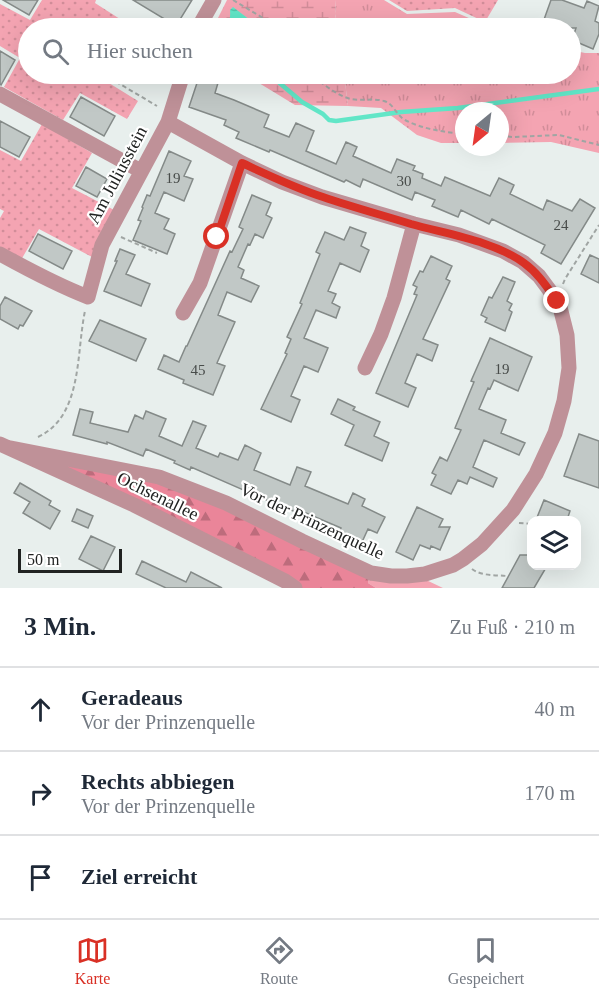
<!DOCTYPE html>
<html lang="de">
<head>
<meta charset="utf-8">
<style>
	body { margin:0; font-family:Georgia,serif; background:#f6f6f7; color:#1f2937 }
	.controls { position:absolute; right:18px; bottom:18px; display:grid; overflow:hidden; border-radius:12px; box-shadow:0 6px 24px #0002 }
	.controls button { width:54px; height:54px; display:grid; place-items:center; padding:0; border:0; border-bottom:2px solid #e0e1e3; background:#fff; color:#1f2937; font:30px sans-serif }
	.compass { position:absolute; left:455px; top:102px; width:54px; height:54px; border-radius:50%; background:#fff; box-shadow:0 6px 24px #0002; rotate:209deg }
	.scale { position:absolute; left:18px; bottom:15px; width:104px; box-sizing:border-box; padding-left:6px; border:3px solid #202221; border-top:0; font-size:16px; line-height:21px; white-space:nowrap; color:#202221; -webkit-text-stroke:4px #fff; paint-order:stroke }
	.stop { position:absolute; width:18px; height:18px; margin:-14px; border:4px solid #d93025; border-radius:50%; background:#fff }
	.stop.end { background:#d93025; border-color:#fff; box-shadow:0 2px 6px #0008 }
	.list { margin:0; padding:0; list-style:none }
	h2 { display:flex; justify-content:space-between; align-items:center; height:78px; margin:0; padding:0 24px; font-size:26px }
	h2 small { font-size:20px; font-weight:400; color:#747a83 }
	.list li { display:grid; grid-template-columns:39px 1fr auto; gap:18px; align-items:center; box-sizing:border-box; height:84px; padding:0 24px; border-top:2px solid #e0e1e3 }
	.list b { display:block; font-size:22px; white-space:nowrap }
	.list p { margin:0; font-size:20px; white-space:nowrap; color:#747a83 }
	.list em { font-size:20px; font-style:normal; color:#747a83 }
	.icon { flex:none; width:33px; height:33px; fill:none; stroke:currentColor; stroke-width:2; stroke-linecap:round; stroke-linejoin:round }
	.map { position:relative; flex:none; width:599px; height:588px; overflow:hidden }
	.search { position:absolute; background:#fff; box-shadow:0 6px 24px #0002; left:18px; right:18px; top:18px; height:66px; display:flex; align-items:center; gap:15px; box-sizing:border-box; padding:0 21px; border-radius:33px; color:#747a83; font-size:22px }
	.sheet { height:330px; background:#fff }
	nav { display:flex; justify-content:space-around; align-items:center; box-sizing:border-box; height:84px; border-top:2px solid #e0e1e3; background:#fff; font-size:16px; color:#747a83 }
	nav a { display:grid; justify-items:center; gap:3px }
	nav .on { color:#d93025 }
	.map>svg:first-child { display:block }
	.grass { fill:url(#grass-tufts) }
	.forest { fill:url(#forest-firs) }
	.wetland { fill:url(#wetland-marsh) }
	.park { fill:url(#park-dots) }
	.water { fill:url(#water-waves) }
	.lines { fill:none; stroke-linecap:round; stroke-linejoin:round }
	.stream { stroke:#61e6c7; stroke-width:4.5 }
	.building { fill:#c1c8c6; stroke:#848a88; stroke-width:1.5 }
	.path { stroke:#a0a5a3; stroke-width:2; stroke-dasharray:4.5 3; stroke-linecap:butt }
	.minor { stroke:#bf9198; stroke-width:15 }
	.route { stroke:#d93025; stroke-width:8 }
	.labels { text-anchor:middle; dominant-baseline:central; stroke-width:4.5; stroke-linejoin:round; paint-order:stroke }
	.number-label { font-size:15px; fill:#484c4a }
	.street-label { font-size:18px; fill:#202221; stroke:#fff }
</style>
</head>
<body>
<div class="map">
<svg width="599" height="588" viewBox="0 0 599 588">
	<defs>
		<pattern id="grass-tufts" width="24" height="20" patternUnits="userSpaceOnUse" patternTransform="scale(1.5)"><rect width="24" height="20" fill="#f4a4b2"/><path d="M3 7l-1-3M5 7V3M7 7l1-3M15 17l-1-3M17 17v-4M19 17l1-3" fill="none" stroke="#d18d99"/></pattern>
		<pattern id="forest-firs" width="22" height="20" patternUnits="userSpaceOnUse" patternTransform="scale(1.5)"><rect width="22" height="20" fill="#ea8599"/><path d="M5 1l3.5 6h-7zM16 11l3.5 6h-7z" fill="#bd6c7c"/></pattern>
		<pattern id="wetland-marsh" width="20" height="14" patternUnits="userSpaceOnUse" patternTransform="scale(1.5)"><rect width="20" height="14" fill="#f4a4b2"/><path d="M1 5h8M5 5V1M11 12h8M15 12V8" fill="none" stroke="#d18d99"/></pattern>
		<pattern id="park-dots" width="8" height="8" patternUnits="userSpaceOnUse" patternTransform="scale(1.5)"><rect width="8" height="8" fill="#f4a4b2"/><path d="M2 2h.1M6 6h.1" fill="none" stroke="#d18d99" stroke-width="1.8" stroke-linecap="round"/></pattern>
		<pattern id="water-waves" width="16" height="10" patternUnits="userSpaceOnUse" patternTransform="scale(1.5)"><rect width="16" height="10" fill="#61e6c7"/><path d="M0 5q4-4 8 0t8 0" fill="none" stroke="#54c5ab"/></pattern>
	</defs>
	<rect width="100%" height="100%" fill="#e8efed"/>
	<path class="grass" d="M 336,0 L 384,0 L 407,14 L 455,12 L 492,28 L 338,28 L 335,14 Z
		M 571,50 L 585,53 L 599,53 L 599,153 L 551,142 L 500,143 L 500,111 L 464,111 L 464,143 L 441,143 L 417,135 L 381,108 L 348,106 L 344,74 L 570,74 Z
		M 369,578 L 424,579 L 443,588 L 376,588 L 368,583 Z"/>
	<path class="forest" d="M 39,457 L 158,482 L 224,506 L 369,578 L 368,583 L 376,588 L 302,588 Z"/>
	<path class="wetland" d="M 227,0 L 336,0 L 335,14 L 338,28 L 265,28 L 265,27 L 254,23 L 233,8 L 230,26 L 231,28 L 213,28 Z
		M 244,74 L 344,74 L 348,106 L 295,105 Z"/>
	<path class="park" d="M 42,0 L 96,0 L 95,3 L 134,28 L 28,28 L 28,74 L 97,74 L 96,75 L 138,101 L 127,119 L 80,93 L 63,120 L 4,87 L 20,58 L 0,46 L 0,4 L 30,20 Z
		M 389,0 L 498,0 L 485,22 L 455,8 L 407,11 Z
		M 42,124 L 92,153 L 72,188 L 116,211 L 92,257 L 39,229 L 21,260 L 0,248 L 0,218 L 4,211 L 0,209 L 0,150 L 21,161 Z"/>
	<path class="water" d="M 233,7 L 254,23 L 261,22 L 265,28 L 231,28 C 228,22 231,17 230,10 Z"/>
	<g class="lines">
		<path class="stream" d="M 269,74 L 302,102 L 323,114 L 329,120 L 336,121 L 401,112 L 458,108 L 599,89"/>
	</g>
	<path class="building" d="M 3,0 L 38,0 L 29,15 Z
		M 133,0 L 192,0 L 176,26 Z
		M 551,0 L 562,0 L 584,8 L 587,1 L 599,6 L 595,21 L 599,23 L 599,34 L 593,49 L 572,40 L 576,28 L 541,28 Z
		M 0,51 L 15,60 L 1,85 L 0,84 Z
		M 200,74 L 212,74 L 220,76 L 215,93 L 234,100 L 269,115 L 264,127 L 289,137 L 296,123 L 314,131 L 306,151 L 336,164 L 346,142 L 357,147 L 353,156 L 391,173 L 397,159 L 415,166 L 413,170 L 423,174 L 422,178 L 441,186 L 445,177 L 490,196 L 499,178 L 514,185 L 510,194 L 543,210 L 547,200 L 572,211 L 580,199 L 595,208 L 561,264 L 541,253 L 545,245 L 492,219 L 489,224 L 461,210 L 458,217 L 432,206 L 435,200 L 415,192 L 412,200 L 363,179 L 360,187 L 346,180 L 344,182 L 270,150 L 269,152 L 236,138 L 239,132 L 224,125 L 226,120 L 189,107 Z
		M 81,97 L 115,116 L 104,136 L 70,117 Z
		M 0,121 L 30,137 L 19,157 L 0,147 Z
		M 169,151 L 191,161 L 184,176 L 193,179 L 184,201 L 164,192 L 155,213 L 169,219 L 164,229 L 175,234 L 167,254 L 133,240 L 141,221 L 138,220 L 143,208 L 142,207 L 147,195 L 150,196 Z
		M 86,167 L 107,179 L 97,197 L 76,186 Z
		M 252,195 L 271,203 L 266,215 L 272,218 L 263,238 L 255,234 L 250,245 L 248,244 L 238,267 L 244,270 L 241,278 L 259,286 L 251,302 L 227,292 L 218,315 L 235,322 L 217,363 L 225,366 L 213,395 L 183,383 L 184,380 L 158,369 L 164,355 L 179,362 L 186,346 L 187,346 L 230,251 L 232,252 L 243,229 L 239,227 Z
		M 350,227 L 366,233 L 361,246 L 369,250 L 360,272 L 340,263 L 328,291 L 336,294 L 332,303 L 340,307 L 336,318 L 316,310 L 304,338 L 328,348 L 318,372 L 304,366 L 291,396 L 300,400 L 291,422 L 261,409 L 287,354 L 285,353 L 291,339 L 287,337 L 302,304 L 300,303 L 320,254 L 316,252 L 325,232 L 344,240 Z
		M 38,234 L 72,251 L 63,269 L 29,251 Z
		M 120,249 L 135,255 L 126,274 L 150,284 L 141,306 L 104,291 L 117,261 L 115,261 Z
		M 590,255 L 599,259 L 599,283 L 581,274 Z
		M 431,256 L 452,266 L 446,279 L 450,281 L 423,339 L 438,345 L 432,361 L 417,354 L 405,383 L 416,388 L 408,407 L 376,393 L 417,295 L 414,294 L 417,287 L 413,285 L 420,271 L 423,272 Z
		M 503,277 L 515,282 L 507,301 L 512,304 L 509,310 L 512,312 L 505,331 L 485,322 L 487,318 L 481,315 L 489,297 L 492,298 Z
		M 5,297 L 32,311 L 23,326 L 20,325 L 18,329 L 0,319 L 0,306 Z
		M 100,320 L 146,339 L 136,361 L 89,341 Z
		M 490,338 L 532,357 L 518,391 L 494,380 L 490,389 L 488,388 L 479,409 L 506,420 L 501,433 L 525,443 L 519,455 L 484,440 L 473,467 L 497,478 L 493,487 L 470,477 L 467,484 L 458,480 L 451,494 L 431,485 L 436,475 L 432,473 L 440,457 L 447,461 L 461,430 L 455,428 L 474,382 L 471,381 Z
		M 338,399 L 355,407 L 353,410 L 380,422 L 374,436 L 389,443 L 382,461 L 345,445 L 354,425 L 331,414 Z
		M 80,409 L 93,412 L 90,423 L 128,432 L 135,415 L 143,419 L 146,411 L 166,419 L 159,436 L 182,446 L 193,421 L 206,426 L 196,448 L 218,457 L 220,453 L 238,460 L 245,445 L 261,453 L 254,470 L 290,485 L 297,467 L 311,472 L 305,486 L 348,504 L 353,493 L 365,499 L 362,506 L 385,517 L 377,533 L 368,529 L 362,542 L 340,532 L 341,528 L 299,510 L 298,513 L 264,499 L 191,467 L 190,470 L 174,463 L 175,461 L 146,449 L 143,456 L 107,442 L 107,444 L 73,435 Z
		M 579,434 L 599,441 L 599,488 L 564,476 Z
		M 20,483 L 51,501 L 49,505 L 60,511 L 50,529 L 23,513 L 30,502 L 14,493 Z
		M 544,500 L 570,511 L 567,520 L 536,520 Z
		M 417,507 L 443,519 L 439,527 L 450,527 L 440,550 L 431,546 L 430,549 L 420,545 L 413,560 L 396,552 Z
		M 77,509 L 93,516 L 88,528 L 72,521 Z
		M 91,536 L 115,547 L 103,571 L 79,559 Z
		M 520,555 L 531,555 L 531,566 L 547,566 L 534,588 L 502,588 Z
		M 142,561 L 186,582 L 191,572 L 222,588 L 166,588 L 136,574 Z"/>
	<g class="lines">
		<path class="path" d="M 233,0 L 263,18 L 274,28
			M 103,74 L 157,106
			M 307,74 C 322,81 334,95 351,99 C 362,101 374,98 384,101 C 394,104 396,115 405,120 C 422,129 444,132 464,134
			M 500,136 L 513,137 L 559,135 L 599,145
			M 121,237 L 157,253
			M 563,284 L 565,279 L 599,225
			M 38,437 C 83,416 76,353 85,311
			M 519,523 L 532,524
			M 472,569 C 481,576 495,575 507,576"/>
		<path class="minor" d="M 198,28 L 214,0
			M 0,94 L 141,171
			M 0,254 C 29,270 57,285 88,297 L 102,245 L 168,122 L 183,74
			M 183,313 L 200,283 L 242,163
			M 365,368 L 381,334 L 394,298 L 414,224
			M 0,444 L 134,505 L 285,581 L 295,588
			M 11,448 L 159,477 L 226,503 L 302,541 L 371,573 L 391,576 L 407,576 L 425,574 L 453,565 L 463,559 L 482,544 L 513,510 L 536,474 L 555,433 L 564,401 L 569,368 L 567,335 L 559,303 L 539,276 L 523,262 L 503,251 L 459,235 L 414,224 L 322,197 L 282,182 L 242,163 L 168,122"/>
	</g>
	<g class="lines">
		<path class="route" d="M 217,237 L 242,163 C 268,175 295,188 323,197 C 352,207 382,215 411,224 C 446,234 494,241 524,263 C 538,273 547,287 557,301"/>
	</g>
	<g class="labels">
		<g class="number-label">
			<text x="173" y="178">19</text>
			<text x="404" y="181">30</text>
			<text x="561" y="225">24</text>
			<text x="502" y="369">19</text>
			<text x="198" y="370">45</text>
		</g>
		<g class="street-label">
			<text transform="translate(117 175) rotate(-62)">Am Juliusstein</text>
			<text transform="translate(158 496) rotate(26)">Ochsenallee</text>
			<text transform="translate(312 521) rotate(25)">Vor der Prinzenquelle</text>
		</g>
	</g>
</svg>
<div class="controls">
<button><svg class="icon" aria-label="layers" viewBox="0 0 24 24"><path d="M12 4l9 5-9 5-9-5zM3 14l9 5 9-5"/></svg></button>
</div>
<svg class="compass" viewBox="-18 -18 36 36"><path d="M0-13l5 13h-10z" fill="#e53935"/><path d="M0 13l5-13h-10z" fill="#747a83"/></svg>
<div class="scale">50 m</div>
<div class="stop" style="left:217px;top:237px"></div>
<div class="stop end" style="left:557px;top:301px"></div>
<div class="search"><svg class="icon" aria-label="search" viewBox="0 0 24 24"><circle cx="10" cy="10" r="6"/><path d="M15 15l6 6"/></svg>Hier suchen</div>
</div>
<section class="sheet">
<h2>3 Min.<small>Zu Fuß · 210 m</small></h2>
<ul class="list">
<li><svg class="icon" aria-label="ahead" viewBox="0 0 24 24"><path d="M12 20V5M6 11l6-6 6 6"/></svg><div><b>Geradeaus</b><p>Vor der Prinzenquelle</p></div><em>40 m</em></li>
<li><svg class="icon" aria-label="right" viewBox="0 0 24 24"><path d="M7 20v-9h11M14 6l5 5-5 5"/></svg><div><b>Rechts abbiegen</b><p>Vor der Prinzenquelle</p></div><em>170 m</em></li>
<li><svg class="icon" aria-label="arrive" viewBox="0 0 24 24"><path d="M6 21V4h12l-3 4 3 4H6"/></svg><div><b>Ziel erreicht</b></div></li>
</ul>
</section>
<nav>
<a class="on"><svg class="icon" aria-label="map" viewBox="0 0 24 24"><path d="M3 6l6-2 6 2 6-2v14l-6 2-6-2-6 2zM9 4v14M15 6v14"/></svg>Karte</a>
<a><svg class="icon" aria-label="directions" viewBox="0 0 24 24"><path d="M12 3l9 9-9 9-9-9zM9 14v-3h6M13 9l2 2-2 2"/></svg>Route</a>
<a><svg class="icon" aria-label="saved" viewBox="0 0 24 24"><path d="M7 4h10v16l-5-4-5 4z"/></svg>Gespeichert</a>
</nav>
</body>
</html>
